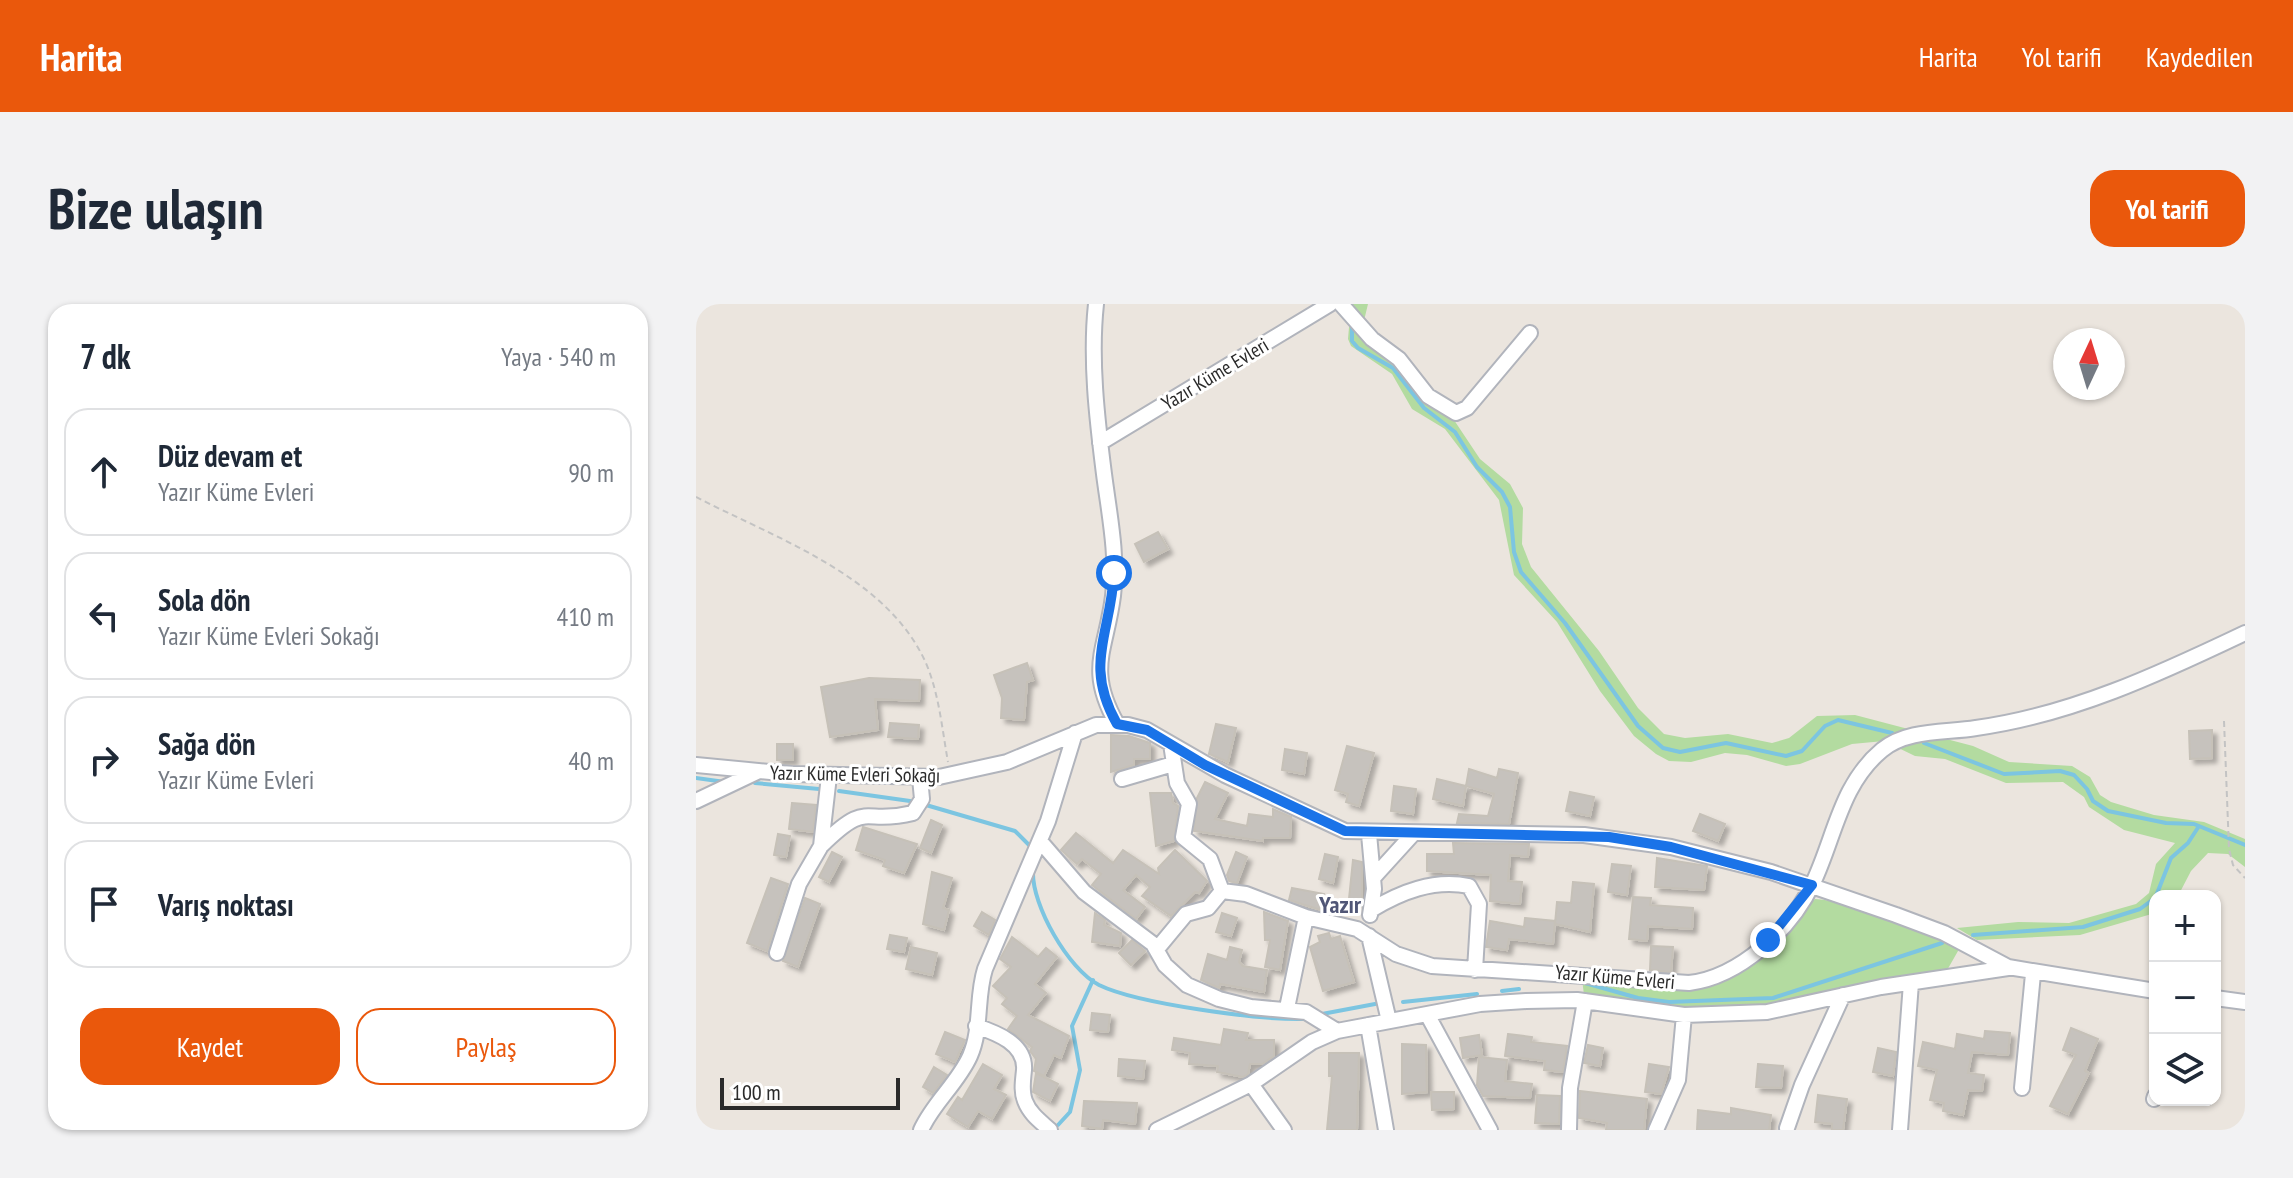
<!DOCTYPE html>
<html lang="tr">
<head>
<meta charset="utf-8">
<style>
	body { margin:0; font-family:"PT Sans Narrow",sans-serif; background:#f2f2f3; color:#1f2937 }
	.controls { position:absolute; right:24px; bottom:24px; display:grid; overflow:hidden; border-radius:16px; box-shadow:0 2px 6px #0004 }
	.controls button { width:72px; height:72px; display:grid; place-items:center; padding:0; border:0; border-bottom:2px solid #e0e1e3; background:#fff; color:#1f2937; font:40px sans-serif }
	.compass { position:absolute; left:1357px; top:24px; width:72px; height:72px; border-radius:50%; background:#fff; box-shadow:0 2px 6px #0004; rotate:4deg }
	.scale { position:absolute; left:24px; bottom:20px; width:180px; box-sizing:border-box; padding-left:8px; border:4px solid #2a2a2a; border-top:0; font-size:22px; line-height:28px; white-space:nowrap; color:#2a2a2a; -webkit-text-stroke:6px #fff; paint-order:stroke }
	.stop { position:absolute; width:24px; height:24px; margin:-18px; border:6px solid #1a73e8; border-radius:50%; background:#fff }
	.stop.end { background:#1a73e8; border-color:#fff; box-shadow:0 2px 8px #0008 }
	.list { margin:0; padding:0; list-style:none }
	h2 { display:flex; justify-content:space-between; align-items:center; height:104px; margin:0; padding:0 32px; font-size:34px }
	h2 small { font-size:26px; font-weight:400; color:#747a83 }
	.list li { display:grid; grid-template-columns:52px 1fr auto; gap:24px; align-items:center; box-sizing:border-box; height:128px; margin:0 16px 16px; padding:0 16px; border:2px solid #e0e1e3; border-radius:24px }
	.list b { display:block; font-size:30px; white-space:nowrap }
	.list p { margin:0; font-size:26px; white-space:nowrap; color:#747a83 }
	.list em { font-size:26px; font-style:normal; color:#747a83 }
	.actions { display:flex; gap:16px; padding:24px 32px }
	.actions a { flex:1; padding:18px 0; border:2px solid #ea580c; border-radius:24px; text-align:center; font-size:28px; color:#ea580c }
	.actions .main { background:#ea580c; color:#fff }
	.icon { flex:none; width:44px; height:44px; fill:none; stroke:currentColor; stroke-width:2; stroke-linecap:round; stroke-linejoin:round }
	.map { position:relative; flex:none; width:1549px; height:826px; overflow:hidden; border-radius:24px }
	header { display:flex; align-items:center; gap:48px; box-sizing:border-box; height:112px; padding:0 40px; background:#ea580c; color:#fff }
	header strong { font-size:38px }
	nav { display:flex; gap:44px; margin-inline-start:auto; font-size:28px }
	.intro { display:flex; align-items:center; justify-content:space-between; box-sizing:border-box; height:192px; padding:0 48px }
	h1 { margin:0; font-size:56px }
	.button { padding:20px 36px; border-radius:24px; background:#ea580c; color:#fff; font-size:28px; font-weight:700 }
	main { display:flex; gap:48px; padding:0 48px }
	aside { flex:1; background:#fff; border-radius:24px; box-shadow:0 2px 6px #0004 }
	.map>svg:first-child { display:block }
	.green { fill:#b3dba0 }
	.lines { fill:none; stroke-linecap:round; stroke-linejoin:round }
	.stream { stroke:#7cc5e1; stroke-width:4 }
	.building { fill:#c6c2bd; stroke:#c6c1b8; stroke-width:2; filter:url(#shadow) }
	.minor-casing { stroke:#b1b4bc; stroke-width:18 }
	.path { stroke:#c3c3c3; stroke-width:2; stroke-dasharray:6 4; stroke-linecap:butt }
	.minor { stroke:#fff; stroke-width:14 }
	.route { stroke:#1a73e8; stroke-width:10 }
	.labels { text-anchor:middle; dominant-baseline:central; stroke-width:6; stroke-linejoin:round; paint-order:stroke }
	.street-label { font-size:20px; fill:#2a2a2a; stroke:#fff }
	.quarter-label { font-size:24px; font-weight:bold; fill:#505676; stroke:#fff }
</style>
</head>
<body>
<header>
<strong>Harita</strong>
<nav><a>Harita</a><a>Yol tarifi</a><a>Kaydedilen</a></nav>
</header>
<div class="intro"><h1>Bize ulaşın</h1><a class="button">Yol tarifi</a></div>
<main>
<aside>
<h2>7 dk<small>Yaya · 540 m</small></h2>
<ul class="list">
<li><svg class="icon" aria-label="ahead" viewBox="0 0 24 24"><path d="M12 20V5M6 11l6-6 6 6"/></svg><div><b>Düz devam et</b><p>Yazır Küme Evleri</p></div><em>90 m</em></li>
<li><svg class="icon" aria-label="left" viewBox="0 0 24 24"><path d="M17 20v-9H6M10 6l-5 5 5 5"/></svg><div><b>Sola dön</b><p>Yazır Küme Evleri Sokağı</p></div><em>410 m</em></li>
<li><svg class="icon" aria-label="right" viewBox="0 0 24 24"><path d="M7 20v-9h11M14 6l5 5-5 5"/></svg><div><b>Sağa dön</b><p>Yazır Küme Evleri</p></div><em>40 m</em></li>
<li><svg class="icon" aria-label="arrive" viewBox="0 0 24 24"><path d="M6 21V4h12l-3 4 3 4H6"/></svg><div><b>Varış noktası</b></div></li>
</ul>
<div class="actions"><a class="main">Kaydet</a><a>Paylaş</a></div>
</aside>
<div class="map">
<svg width="1549" height="826" viewBox="0 0 1549 826">
	<defs>
		<filter id="shadow"><feDropShadow dx="4.5" dy="4.5" stdDeviation="2" flood-color="#0004"/></filter>
	</defs>
	<rect width="100%" height="100%" fill="#ebe5de"/>
	<path class="green" d="M 655,0 L 672,0 L 665,29 L 696,56 L 728,96 L 758,116 L 784,155 L 814,180 L 827,204 L 826,240 L 835,263 L 903,347 L 942,404 L 968,430 L 989,434 L 1032,430 L 1076,439 L 1093,434 L 1121,412 L 1159,411 L 1277,442 L 1313,458 L 1376,462 L 1394,473 L 1404,491 L 1415,498 L 1458,511 L 1508,518 L 1549,535 L 1549,563 L 1532,550 L 1512,549 L 1495,567 L 1482,592 L 1459,592 L 1459,609 L 1384,631 L 1281,636 L 1261,624 L 1322,618 L 1373,619 L 1440,600 L 1453,589 L 1460,560 L 1479,539 L 1428,526 L 1393,503 L 1388,493 L 1367,478 L 1310,479 L 1249,455 L 1219,452 L 1188,437 L 1156,440 L 1104,460 L 1090,462 L 1051,451 L 1029,449 L 995,458 L 973,457 L 960,450 L 938,432 L 904,387 L 861,318 L 818,271 L 803,196 L 749,125 L 716,105 L 696,70 L 655,42 L 652,35 Z
		M 1119,595 C 1162,598 1222,624 1261,643 L 1262,647 L 1250,668 L 1090,701 L 1002,707 L 888,691 L 886,675 C 954,683 1014,705 1068,650 C 1085,633 1100,607 1119,595 Z"/>
	<g class="lines">
		<path class="stream" d="M 656,23 L 656,37 L 662,44 L 697,64 L 728,104 L 759,128 L 781,163 L 806,188 L 814,203 L 818,248 L 825,268 L 869,319 L 942,422 L 967,444 L 984,448 L 1030,439 L 1090,452 L 1106,447 L 1129,422 L 1142,416 L 1196,429
			M 1228,439 L 1308,470 L 1364,467 L 1378,471 L 1391,485 L 1397,497 L 1412,507 L 1470,519 L 1498,520 L 1549,541
			M 0,474 L 29,478
			M 59,479 L 123,485
			M 143,487 L 214,497
			M 230,501 L 319,527 L 335,543
			M 337,568 C 336,601 372,665 403,681 C 442,700 564,716 608,715
			M 1460,592 L 1475,554 L 1492,539 L 1503,522
			M 1277,631 L 1387,623 L 1444,605 L 1459,594
			M 889,679 L 942,694 L 973,698 L 1077,694 L 1246,639
			M 806,687 L 823,685
			M 707,698 L 781,690
			M 626,710 L 679,700
			M 362,821 L 374,808 L 384,766 L 376,722 L 397,676"/>
	</g>
	<path class="building" d="M 462,228 L 472,245 L 448,258 L 439,240 Z
		M 331,359 L 337,376 L 331,378 L 328,416 L 305,414 L 306,394 L 298,371 Z
		M 173,374 L 224,376 L 223,397 L 179,395 L 182,426 L 134,433 L 125,383 Z
		M 194,419 L 223,421 L 222,435 L 192,433 Z
		M 520,420 L 540,424 L 532,458 L 513,450 Z
		M 1516,426 L 1516,454 L 1494,455 L 1493,427 Z
		M 415,431 L 433,432 L 454,439 L 454,455 L 438,455 L 438,461 L 415,468 Z
		M 81,440 L 97,440 L 97,456 L 81,456 Z
		M 651,442 L 678,449 L 663,502 L 650,498 L 652,490 L 639,486 Z
		M 589,445 L 611,449 L 608,470 L 586,466 Z
		M 773,465 L 801,474 L 803,465 L 822,469 L 813,520 L 761,519 L 763,510 L 792,512 L 798,490 L 770,482 Z
		M 741,475 L 770,482 L 767,502 L 737,495 Z
		M 509,478 L 532,489 L 519,515 L 551,522 L 553,510 L 577,513 L 577,505 L 595,513 L 594,534 L 567,534 L 567,537 L 498,527 L 501,494 Z
		M 698,482 L 720,485 L 717,510 L 695,507 Z
		M 874,488 L 898,493 L 894,512 L 870,507 Z
		M 454,489 L 475,489 L 477,499 L 482,502 L 478,537 L 460,542 Z
		M 96,499 L 120,501 L 117,528 L 93,525 Z
		M 1004,510 L 1029,520 L 1022,537 L 997,527 Z
		M 235,516 L 246,521 L 235,549 L 224,544 Z
		M 167,523 L 221,540 L 208,569 L 187,562 L 189,556 L 160,546 Z
		M 380,529 L 417,559 L 427,546 L 463,570 L 462,564 L 479,546 L 511,577 L 503,589 L 499,588 L 475,612 L 446,592 L 454,583 L 440,571 L 427,586 L 449,603 L 440,615 L 396,581 L 405,570 L 386,555 L 381,560 L 365,546 Z
		M 82,530 L 94,532 L 90,553 L 78,551 Z
		M 757,539 L 833,540 L 832,553 L 814,551 L 812,577 L 826,578 L 824,600 L 794,597 L 795,571 L 731,567 L 731,550 L 758,550 Z
		M 136,548 L 146,553 L 133,578 L 123,573 Z
		M 540,548 L 551,553 L 541,579 L 533,577 L 531,571 Z
		M 629,550 L 642,553 L 637,579 L 623,575 Z
		M 961,554 L 1011,562 L 1008,586 L 959,583 Z
		M 657,556 L 666,558 L 666,597 L 653,595 Z
		M 916,560 L 935,562 L 931,591 L 912,588 Z
		M 236,568 L 256,574 L 247,604 L 253,606 L 248,626 L 227,620 Z
		M 75,574 L 92,580 L 71,647 L 51,639 Z
		M 877,578 L 898,580 L 894,628 L 859,620 L 861,598 L 875,599 Z
		M 596,584 L 628,590 L 625,606 L 593,596 Z
		M 937,593 L 955,594 L 954,601 L 997,604 L 996,625 L 952,622 L 951,637 L 933,635 Z
		M 109,594 L 124,600 L 102,663 L 87,657 Z
		M 286,608 L 299,616 L 293,631 L 278,622 Z
		M 568,608 L 592,617 L 584,666 L 569,663 L 574,636 L 569,636 Z
		M 399,609 L 409,616 L 408,621 L 425,629 L 424,642 L 396,638 Z
		M 526,609 L 541,614 L 535,632 L 520,628 Z
		M 829,614 L 859,617 L 857,640 L 813,635 L 811,646 L 790,643 L 794,617 L 828,623 Z
		M 633,629 L 635,635 L 644,632 L 658,678 L 627,687 L 614,643 L 624,638 L 622,632 Z
		M 194,631 L 211,634 L 208,648 L 191,645 Z
		M 316,633 L 342,653 L 350,644 L 361,653 L 339,680 L 350,689 L 332,711 L 373,732 L 365,754 L 358,751 L 348,772 L 338,767 L 340,755 L 334,747 L 336,743 L 312,725 L 321,712 L 306,700 L 311,694 L 297,682 L 315,663 L 304,655 Z
		M 436,636 L 449,647 L 435,661 L 423,649 Z
		M 955,642 L 977,643 L 975,668 L 954,666 Z
		M 215,643 L 241,649 L 236,671 L 210,665 Z
		M 534,643 L 546,646 L 543,658 L 547,662 L 571,666 L 568,688 L 524,680 L 523,684 L 505,676 L 512,650 L 531,656 Z
		M 396,709 L 414,711 L 412,728 L 394,726 Z
		M 1375,724 L 1402,735 L 1389,767 L 1393,769 L 1372,810 L 1354,802 L 1380,751 L 1367,746 Z
		M 528,725 L 552,729 L 550,736 L 578,736 L 578,752 L 566,760 L 554,760 L 552,770 L 547,773 L 521,768 L 522,762 L 493,760 L 494,749 L 476,746 L 478,734 L 525,741 Z
		M 1289,727 L 1314,729 L 1312,751 L 1276,748 L 1272,769 L 1288,771 L 1286,787 L 1272,786 L 1267,811 L 1247,807 L 1248,799 L 1234,796 L 1241,766 L 1222,762 L 1227,738 L 1259,745 L 1261,730 L 1288,735 Z
		M 249,728 L 269,736 L 259,758 L 240,750 Z
		M 812,730 L 836,733 L 835,738 L 871,742 L 867,768 L 848,766 L 849,757 L 809,752 Z
		M 783,731 L 786,751 L 767,754 L 764,734 Z
		M 706,740 L 730,741 L 731,788 L 706,790 Z
		M 892,741 L 907,744 L 904,762 L 888,759 Z
		M 1182,744 L 1200,748 L 1197,772 L 1177,768 Z
		M 633,749 L 663,749 L 661,826 L 631,826 L 636,772 L 633,772 Z
		M 783,753 L 811,756 L 809,777 L 836,780 L 834,794 L 787,792 L 781,781 Z
		M 423,755 L 449,757 L 447,775 L 422,772 Z
		M 287,760 L 306,771 L 298,785 L 310,791 L 296,815 L 282,807 L 272,823 L 251,810 L 262,793 L 266,796 Z
		M 953,760 L 973,763 L 965,790 L 949,788 Z
		M 1062,760 L 1087,762 L 1085,784 L 1060,783 Z
		M 238,763 L 251,771 L 237,789 L 227,783 Z
		M 340,769 L 362,780 L 354,797 L 337,788 Z
		M 884,787 L 951,795 L 948,826 L 910,826 L 911,819 L 883,814 Z
		M 735,788 L 758,788 L 758,805 L 736,806 Z
		M 841,791 L 864,792 L 863,820 L 839,819 Z
		M 1122,791 L 1151,795 L 1147,826 L 1136,826 L 1136,820 L 1119,818 Z
		M 388,797 L 441,799 L 439,820 L 407,816 L 406,825 L 386,822 Z
		M 1035,804 L 1075,811 L 1073,826 L 1001,826 L 1002,806 L 1035,810 Z"/>
	<g class="lines">
		<defs>
			<path id="minor" d="M 400,0 C 394,55 401,115 408,170 C 413,209 422,252 417,292 C 410,347 390,365 421,420
				M 645,0 L 676,35 L 703,55 L 732,92 L 760,109 L 771,104 L 834,29
				M 404,139 L 634,0
				M 475,440 L 481,479 L 493,500 L 487,533 L 514,555 L 526,587 L 550,590 L 610,613 L 661,625 L 700,650 L 736,662 L 993,679 C 1044,673 1095,625 1117,579 C 1139,533 1144,481 1186,446 C 1211,425 1250,429 1280,424 C 1375,411 1463,370 1549,329
				M 0,461 L 95,470 L 243,473 L 311,458 L 400,421 L 432,421 L 451,426 L 529,471 L 649,527 L 888,531 L 975,543 L 1075,568 L 1200,611 L 1248,629 L 1312,663 L 1459,687
				M 426,475 L 477,460
				M 0,497 L 61,468
				M 673,530 L 678,585 L 674,611
				M 344,537 L 388,588 L 457,640 L 469,661 L 491,681 L 523,695 L 555,703 L 610,708 L 641,727
				M 125,542 C 174,494 165,522 217,509 L 226,495 L 224,474
				M 677,574 L 717,530
				M 675,606 C 705,588 737,575 773,582 L 783,600 L 779,666
				M 673,632 L 693,717
				M 461,645 L 490,610 L 512,604 L 526,587
				M 81,649 L 103,580 L 125,542 L 133,472
				M 1519,694 L 1549,698
				M 591,704 L 610,613
				M 731,710 L 794,826
				M 672,721 L 690,826
				M 280,722 C 301,729 330,740 328,766 C 327,777 325,787 329,797 C 334,810 344,817 354,826
				M 555,780 L 588,826
				M 1326,784 L 1337,670
				M 1458,795 L 1459,792
				M 1091,824 L 1106,781 L 1147,691
				M 225,826 C 237,799 262,779 274,752 C 286,725 280,693 289,665 L 352,517 L 379,429
				M 461,826 L 555,780 L 616,738 L 641,727 L 784,700 L 830,697 L 881,696 L 988,711 L 1071,708 L 1185,683 L 1312,664
				M 873,826 L 874,784 L 889,697
				M 960,826 L 982,776 L 988,711
				M 1204,826 L 1215,679"/>
		</defs>
		<use href="#minor" class="minor-casing"/>
		<path class="path" d="M 0,193 C 79,234 189,271 229,357 C 243,388 246,425 252,458
			M 1528,417 L 1533,545 L 1537,561 L 1549,574"/>
		<use href="#minor" class="minor"/>
	</g>
	<g class="lines">
		<path class="route" d="M 418,269 C 415,330 387,360 421,420 L 451,426 L 509,461 L 649,527 L 913,533 L 975,543 L 1116,581 L 1072,636"/>
	</g>
	<g class="labels">
		<g class="street-label">
			<text transform="translate(519 70) rotate(-31)">Yazır Küme Evleri</text>
			<text transform="translate(159 470) rotate(1)">Yazır Küme Evleri Sokağı</text>
			<text transform="translate(919 673) rotate(5)">Yazır Küme Evleri</text>
		</g>
		<g class="quarter-label">
			<text x="644" y="600">Yazır</text>
		</g>
	</g>
</svg>
<div class="controls">
<button>+</button>
<button>−</button>
<button><svg class="icon" aria-label="layers" viewBox="0 0 24 24"><path d="M12 4l9 5-9 5-9-5zM3 14l9 5 9-5"/></svg></button>
</div>
<svg class="compass" viewBox="-18 -18 36 36"><path d="M0-13l5 13h-10z" fill="#e53935"/><path d="M0 13l5-13h-10z" fill="#747a83"/></svg>
<div class="scale">100 m</div>
<div class="stop" style="left:418px;top:269px"></div>
<div class="stop end" style="left:1072px;top:636px"></div>
</div>
</main>
</body>
</html>
